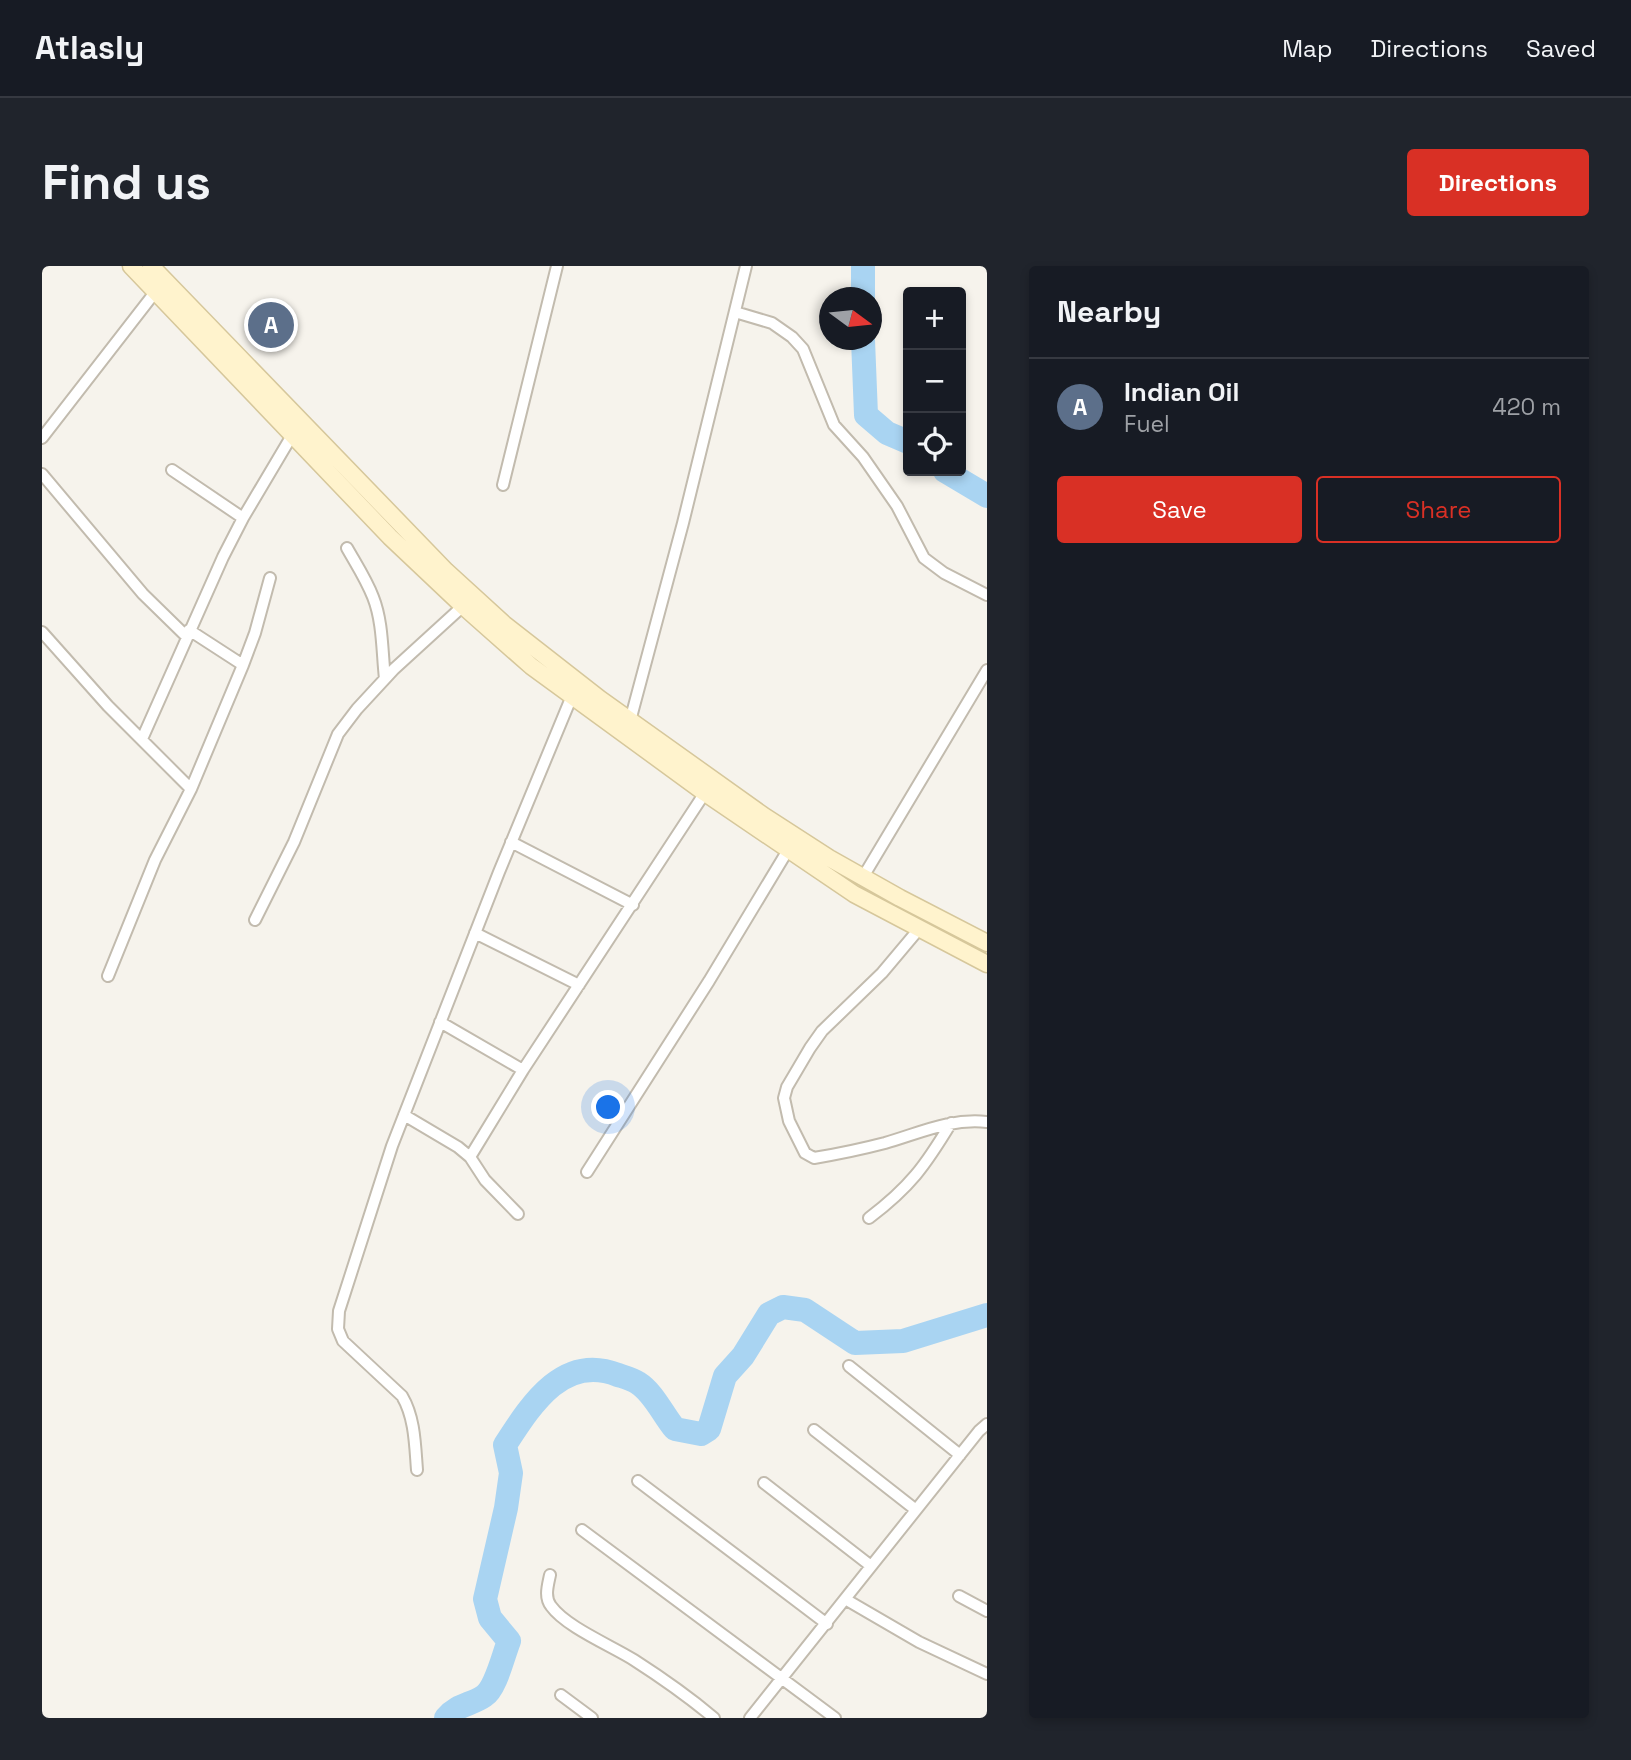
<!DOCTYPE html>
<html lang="en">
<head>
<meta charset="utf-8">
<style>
	body { margin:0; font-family:"Space Grotesk",sans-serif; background:#20242c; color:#f1f3f6 }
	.controls { position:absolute; right:21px; top:21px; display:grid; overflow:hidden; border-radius:7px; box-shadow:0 4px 10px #0003 }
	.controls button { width:63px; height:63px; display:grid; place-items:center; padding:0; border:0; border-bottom:2px solid #363941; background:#171b24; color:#f1f3f6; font:35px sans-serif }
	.compass { position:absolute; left:777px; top:21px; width:63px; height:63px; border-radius:50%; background:#171b24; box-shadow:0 4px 10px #0003; rotate:105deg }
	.you { position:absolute; left:567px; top:842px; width:24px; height:24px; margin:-18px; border:5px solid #fff; border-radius:50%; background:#1a73e8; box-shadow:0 0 0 10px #1a73e833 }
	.badge { display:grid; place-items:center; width:46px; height:46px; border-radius:50%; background:#d93025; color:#fff; font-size:23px; font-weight:700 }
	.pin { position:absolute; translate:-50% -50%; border:4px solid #fff; box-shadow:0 2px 7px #0006 }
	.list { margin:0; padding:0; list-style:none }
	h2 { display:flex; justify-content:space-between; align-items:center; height:91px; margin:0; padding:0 28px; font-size:30px }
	h2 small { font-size:23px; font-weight:400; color:#9ea1a6 }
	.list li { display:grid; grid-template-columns:46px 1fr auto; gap:21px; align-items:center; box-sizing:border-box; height:98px; padding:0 28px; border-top:2px solid #363941 }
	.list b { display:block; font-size:26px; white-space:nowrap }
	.list p { margin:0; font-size:23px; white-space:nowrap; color:#9ea1a6 }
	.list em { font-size:23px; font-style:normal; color:#9ea1a6 }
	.actions { display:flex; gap:14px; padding:21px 28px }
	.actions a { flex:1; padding:16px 0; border:2px solid #d93025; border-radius:7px; text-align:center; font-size:24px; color:#d93025 }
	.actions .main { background:#d93025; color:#fff }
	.icon { flex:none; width:38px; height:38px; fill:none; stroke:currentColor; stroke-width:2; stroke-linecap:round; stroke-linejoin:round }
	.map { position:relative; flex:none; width:945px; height:1452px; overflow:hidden; border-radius:7px }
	header { display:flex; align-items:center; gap:42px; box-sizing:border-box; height:98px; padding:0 35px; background:#171b24; border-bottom:2px solid #363941 }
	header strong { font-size:33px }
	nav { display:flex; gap:38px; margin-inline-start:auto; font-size:24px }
	.intro { display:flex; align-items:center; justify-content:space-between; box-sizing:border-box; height:168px; padding:0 42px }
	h1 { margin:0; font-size:49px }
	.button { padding:18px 32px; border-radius:7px; background:#d93025; color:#fff; font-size:24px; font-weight:700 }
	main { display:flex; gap:42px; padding:0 42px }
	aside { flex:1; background:#171b24; border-radius:7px; box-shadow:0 4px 10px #0003 }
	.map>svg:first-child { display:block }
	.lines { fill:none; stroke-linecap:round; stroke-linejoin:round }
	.river { stroke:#a9d4f2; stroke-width:24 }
	.street-casing { stroke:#c2bbae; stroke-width:14 }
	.secondary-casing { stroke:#d6c79b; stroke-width:19 }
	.street { stroke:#fff; stroke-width:10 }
	.secondary { stroke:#fff3cd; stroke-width:16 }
</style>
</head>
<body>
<header>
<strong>Atlasly</strong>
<nav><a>Map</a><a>Directions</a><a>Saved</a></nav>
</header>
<div class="intro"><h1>Find us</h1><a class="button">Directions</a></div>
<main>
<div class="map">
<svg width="945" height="1452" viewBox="0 0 945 1452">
	<rect width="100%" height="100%" fill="#f6f3ec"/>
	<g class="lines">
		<path class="river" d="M 821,0 L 821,32
			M 821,74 L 824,149 L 845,167 L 866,176
			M 903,205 L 945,230
			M 404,1452 C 416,1438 429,1439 442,1430 C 454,1422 461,1390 467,1375 L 448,1352 L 443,1333 L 464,1242 L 469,1207 L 463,1179 C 489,1139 521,1087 576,1109 C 582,1111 590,1113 596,1117 C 612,1127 621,1149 633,1163 L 659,1168 L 667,1163 L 683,1110 L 701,1090 L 727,1048 L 741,1041 L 763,1044 L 813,1077 L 861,1075 L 945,1049"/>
		<defs>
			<path id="street" d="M 693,46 L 730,57 L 750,71 L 761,83 L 792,159 L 821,191 L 855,240 L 882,292 L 902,307 L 945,329
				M 0,172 L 114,25
				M 130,204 L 201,252
				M 0,208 L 101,328 L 145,371
				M 461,219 L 515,0
				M 305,282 C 314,298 324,313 331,331 C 341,356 340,386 343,413
				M 147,364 L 201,399
				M 0,366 L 66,440 L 149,523
				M 588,455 L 641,257 L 704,0
				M 100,473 L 181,291 L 201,252 L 252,166
				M 469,576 L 591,639
				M 821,611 L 945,404
				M 213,654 L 252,576 L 296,468 L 315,443 L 352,403 L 421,340
				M 877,663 L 840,707 L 780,765 L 768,782 L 745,821 L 742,832 L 747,855 L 763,887 L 772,892 C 796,888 820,883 843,877 C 878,867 908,852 945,856
				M 433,667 L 537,719
				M 66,710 L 113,594 L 149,523 L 201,399 L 213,367 L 228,312
				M 398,756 L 481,804
				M 362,849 L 416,881 L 428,891 L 443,914 L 476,948
				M 428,891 L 481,804 L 666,522
				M 545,906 L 667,715 L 746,584
				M 827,952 C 868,921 883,900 909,857
				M 807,1100 L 918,1189
				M 772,1164 L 874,1244
				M 375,1204 C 373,1179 373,1152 360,1130 L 301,1075 L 296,1063 L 297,1045 L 350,880 L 457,606 L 532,425
				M 596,1215 L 785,1358
				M 722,1217 L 829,1300
				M 540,1264 L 793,1452
				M 508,1309 C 506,1319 502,1331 509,1340 C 524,1361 570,1380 592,1394 C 620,1412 647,1431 672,1452
				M 917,1330 L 945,1345
				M 803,1333 L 877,1376 L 945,1408
				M 519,1429 L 550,1452
				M 708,1452 L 937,1165 L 945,1158"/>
			<path id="secondary" d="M 89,0 L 348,271 L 421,340 L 489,400 L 663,527 L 812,628 L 945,698
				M 109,0 L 404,305 L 462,358 L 558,433 L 722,550 L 787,592 L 858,632 L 945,677"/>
		</defs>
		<use href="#street" class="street-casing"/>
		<use href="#secondary" class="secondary-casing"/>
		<use href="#street" class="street"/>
		<use href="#secondary" class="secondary"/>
	</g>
</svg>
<div class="controls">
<button>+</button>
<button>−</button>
<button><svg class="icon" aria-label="locate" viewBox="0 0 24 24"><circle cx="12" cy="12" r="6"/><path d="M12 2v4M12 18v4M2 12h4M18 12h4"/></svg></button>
</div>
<svg class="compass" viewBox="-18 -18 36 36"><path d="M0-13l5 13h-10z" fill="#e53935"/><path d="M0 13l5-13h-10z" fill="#9ea1a6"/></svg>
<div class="you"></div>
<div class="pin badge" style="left:229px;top:59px;background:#5c6f8a">A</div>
</div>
<aside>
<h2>Nearby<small></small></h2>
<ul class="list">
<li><span class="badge" style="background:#5c6f8a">A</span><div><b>Indian Oil</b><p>Fuel</p></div><em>420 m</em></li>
</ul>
<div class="actions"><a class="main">Save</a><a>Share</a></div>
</aside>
</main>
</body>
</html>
